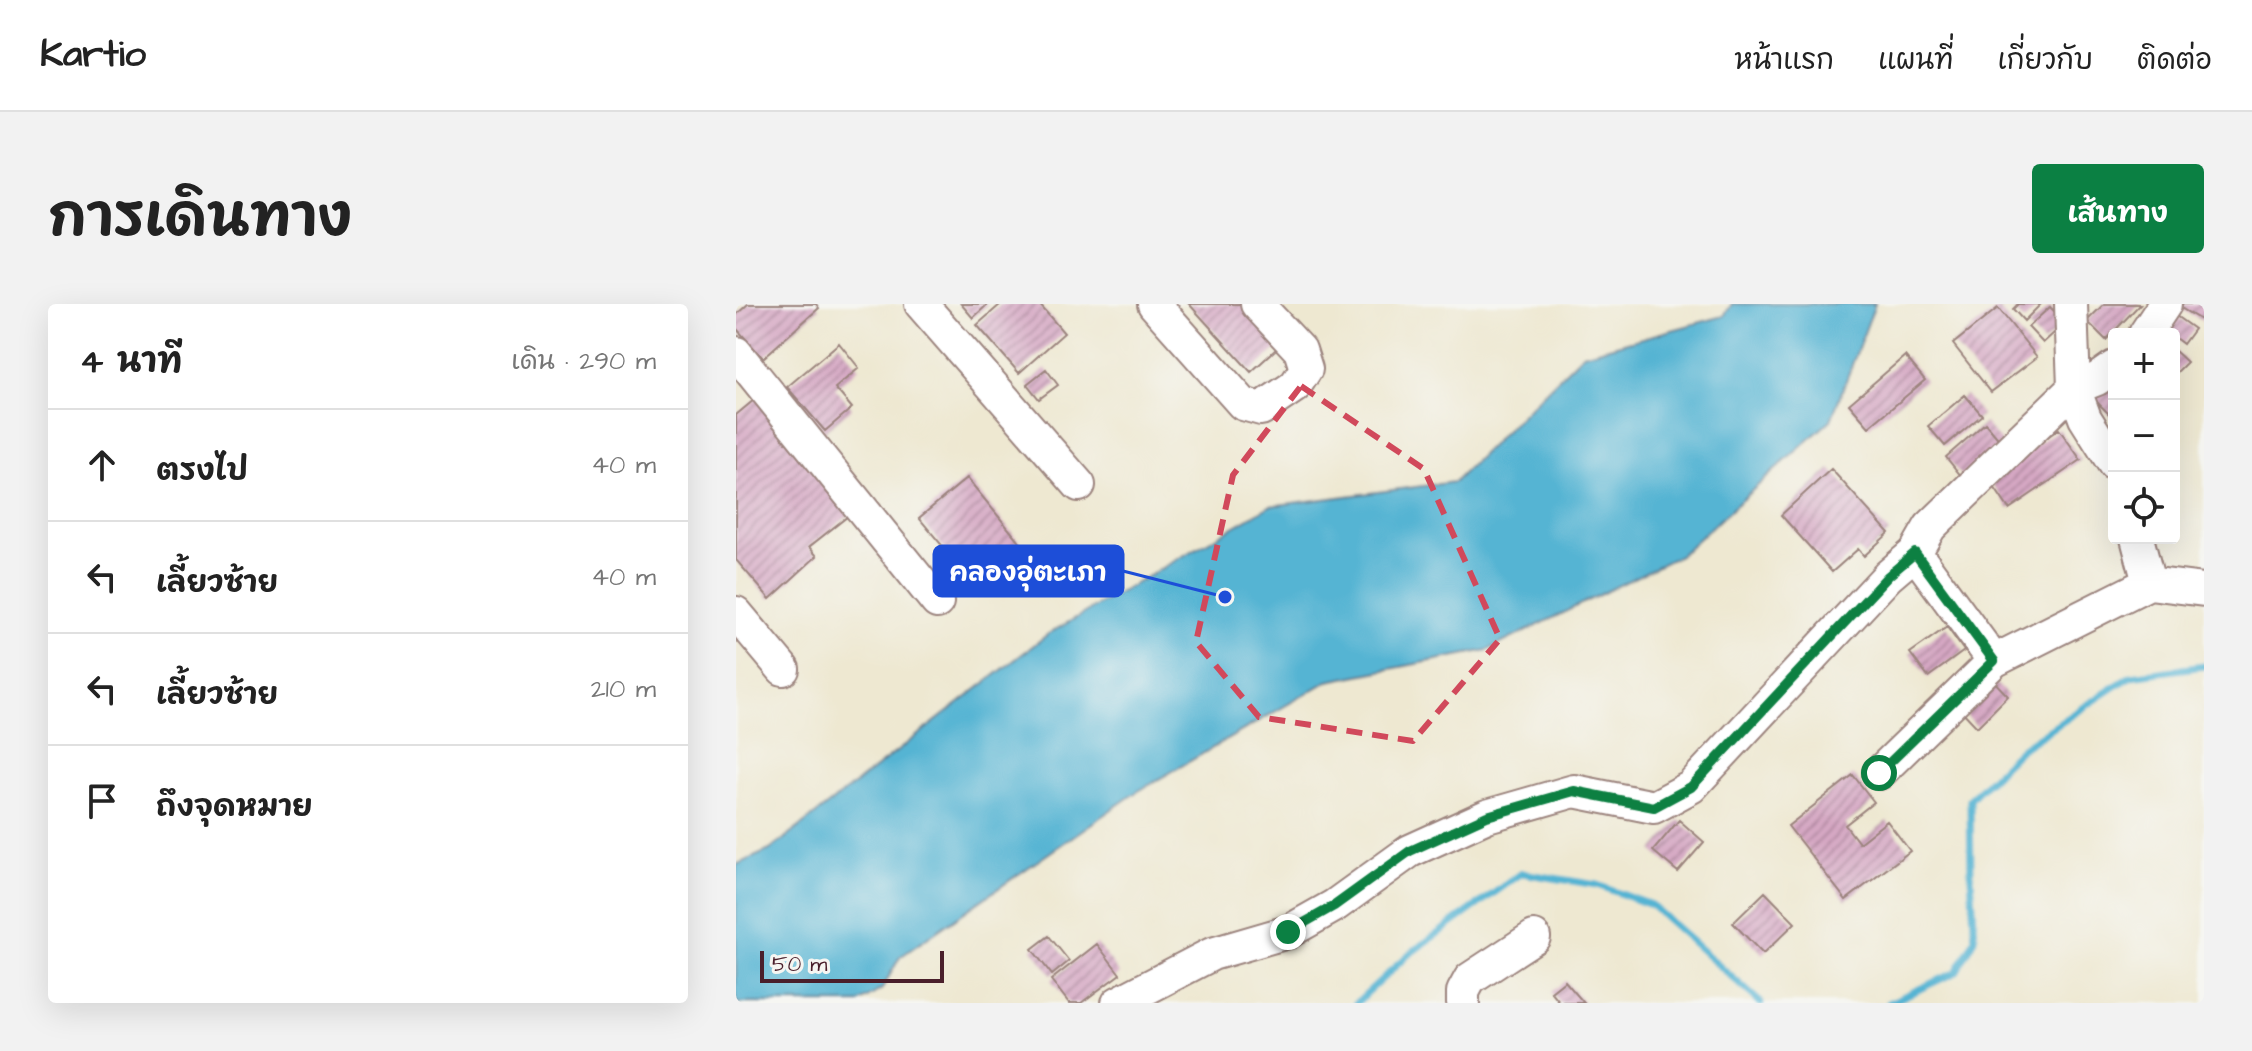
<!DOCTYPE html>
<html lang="th">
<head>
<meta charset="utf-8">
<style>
	body { margin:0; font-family:"Architects Daughter","Playpen Sans Thai",sans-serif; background:#f2f2f2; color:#222 }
	.controls { position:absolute; right:24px; top:24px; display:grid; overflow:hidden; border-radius:8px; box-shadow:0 8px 32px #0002 }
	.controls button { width:72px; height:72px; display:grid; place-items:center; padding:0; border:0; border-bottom:2px solid #e0e0e0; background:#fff; color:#222; font:40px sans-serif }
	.scale { position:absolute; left:24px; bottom:20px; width:184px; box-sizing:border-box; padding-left:8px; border:4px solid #4a1f2b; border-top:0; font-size:22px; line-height:28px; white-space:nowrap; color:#4a1f2b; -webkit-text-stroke:6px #f6f6f2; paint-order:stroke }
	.stop { position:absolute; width:24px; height:24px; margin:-18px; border:6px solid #0b8043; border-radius:50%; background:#fff }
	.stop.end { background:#0b8043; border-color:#fff; box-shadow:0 2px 8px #0008 }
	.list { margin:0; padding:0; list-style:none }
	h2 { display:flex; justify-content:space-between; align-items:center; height:104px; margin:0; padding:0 32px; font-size:34px }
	h2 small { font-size:26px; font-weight:400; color:#767676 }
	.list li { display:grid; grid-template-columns:52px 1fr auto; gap:24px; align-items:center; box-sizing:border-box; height:112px; padding:0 32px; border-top:2px solid #e0e0e0 }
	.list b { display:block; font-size:30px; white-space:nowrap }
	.list em { font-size:26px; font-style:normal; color:#767676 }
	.icon { flex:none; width:44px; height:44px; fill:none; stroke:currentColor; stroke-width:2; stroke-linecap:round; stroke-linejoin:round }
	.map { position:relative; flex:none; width:1468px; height:699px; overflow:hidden; border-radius:8px }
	header { display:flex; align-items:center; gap:48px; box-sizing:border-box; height:112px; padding:0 40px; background:#fff; border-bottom:2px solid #e0e0e0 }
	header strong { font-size:38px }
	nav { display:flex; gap:44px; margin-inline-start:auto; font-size:28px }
	.intro { display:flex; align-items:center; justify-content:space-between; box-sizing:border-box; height:192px; padding:0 48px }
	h1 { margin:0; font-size:56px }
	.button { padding:20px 36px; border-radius:8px; background:#0b8043; color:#fff; font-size:28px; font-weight:700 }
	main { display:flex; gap:48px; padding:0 48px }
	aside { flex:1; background:#fff; border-radius:8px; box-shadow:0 8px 32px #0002 }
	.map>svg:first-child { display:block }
	.water { fill:#55b4d3; stroke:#506a7f; stroke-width:2 }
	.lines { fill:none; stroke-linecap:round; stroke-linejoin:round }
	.stream { stroke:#55b4d3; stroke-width:7 }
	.building { fill:url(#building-hatch) }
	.minor-casing { stroke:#9c847e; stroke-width:36 }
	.minor { stroke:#fff; stroke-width:32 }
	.route { stroke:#0b8043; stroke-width:10 }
	.marked { fill:none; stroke:#d1495b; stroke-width:6; stroke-dasharray:16 10; stroke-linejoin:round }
	.leader { fill:none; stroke:#1d4ed8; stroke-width:3 }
	.callout-dot { fill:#1d4ed8; stroke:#f6f6f2; stroke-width:3 }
	.callout { fill:#1d4ed8; stroke:#1d4ed8; stroke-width:3 }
	.callout-label { font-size:26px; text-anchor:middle; font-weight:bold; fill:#fff }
</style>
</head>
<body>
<header>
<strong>Kartio</strong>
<nav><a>หน้าแรก</a><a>แผนที่</a><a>เกี่ยวกับ</a><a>ติดต่อ</a></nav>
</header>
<div class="intro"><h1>การเดินทาง</h1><a class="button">เส้นทาง</a></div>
<main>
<aside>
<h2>4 นาที<small>เดิน · 290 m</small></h2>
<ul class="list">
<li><svg class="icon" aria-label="ahead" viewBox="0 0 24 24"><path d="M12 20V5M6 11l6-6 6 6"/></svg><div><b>ตรงไป</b></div><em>40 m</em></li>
<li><svg class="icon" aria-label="left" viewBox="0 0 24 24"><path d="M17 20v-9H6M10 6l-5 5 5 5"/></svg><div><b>เลี้ยวซ้าย</b></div><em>40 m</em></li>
<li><svg class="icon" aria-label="left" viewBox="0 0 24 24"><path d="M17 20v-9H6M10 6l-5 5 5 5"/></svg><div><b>เลี้ยวซ้าย</b></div><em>210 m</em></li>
<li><svg class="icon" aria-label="arrive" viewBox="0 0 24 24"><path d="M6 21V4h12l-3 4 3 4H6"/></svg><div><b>ถึงจุดหมาย</b></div></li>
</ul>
</aside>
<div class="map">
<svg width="1468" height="699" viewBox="0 0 1468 699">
	<defs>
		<pattern id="building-hatch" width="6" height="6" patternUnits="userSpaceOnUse" patternTransform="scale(2)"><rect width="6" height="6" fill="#d5a7c3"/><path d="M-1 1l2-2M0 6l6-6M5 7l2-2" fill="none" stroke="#af879f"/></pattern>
	</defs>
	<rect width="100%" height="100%" fill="#f6f6f2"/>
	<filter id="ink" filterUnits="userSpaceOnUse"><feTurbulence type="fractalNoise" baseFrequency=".0125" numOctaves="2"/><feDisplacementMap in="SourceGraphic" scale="16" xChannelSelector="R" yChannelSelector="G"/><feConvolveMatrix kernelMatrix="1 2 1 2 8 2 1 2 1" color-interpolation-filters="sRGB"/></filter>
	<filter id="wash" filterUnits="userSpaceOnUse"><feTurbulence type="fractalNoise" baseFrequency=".006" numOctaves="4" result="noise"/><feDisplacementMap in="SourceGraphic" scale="32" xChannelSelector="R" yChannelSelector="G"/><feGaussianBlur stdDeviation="1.8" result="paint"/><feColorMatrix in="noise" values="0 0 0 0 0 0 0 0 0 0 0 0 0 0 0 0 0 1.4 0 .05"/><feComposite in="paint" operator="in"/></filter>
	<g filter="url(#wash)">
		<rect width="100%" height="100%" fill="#eee8d1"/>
		<path class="water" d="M 996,0 L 1139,0 L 1095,116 L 944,251 L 752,346 L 592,377 L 399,489 L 164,653 L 146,685 L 123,699 L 0,699 L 0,561 L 34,546 L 312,330 L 534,202 L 718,178 L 847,50 L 988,12 Z"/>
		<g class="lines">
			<path class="stream" d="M 620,699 L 672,651 L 786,569 L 861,581 L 915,601 L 1025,699
				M 1153,699 L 1220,668 L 1239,635 L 1235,572 L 1234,495 L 1285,445 L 1395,372 L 1468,362"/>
		</g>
		<g id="blocks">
			<path class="building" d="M 12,0 L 80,0 L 83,4 L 27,54 L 0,24 L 0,11 Z
				M 225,0 L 252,0 L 237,14 Z
				M 265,0 L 303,0 L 328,29 L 283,69 L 241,21 Z
				M 453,0 L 517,0 L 550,36 L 515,68 Z
				M 1282,0 L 1305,0 L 1288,17 L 1277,5 Z
				M 1368,0 L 1404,0 L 1370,36 L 1351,17 Z
				M 1447,0 L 1468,0 L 1468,18 L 1445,4 Z
				M 1314,3 L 1329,19 L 1307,39 L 1292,23 Z
				M 1262,4 L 1301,53 L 1255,88 L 1217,40 Z
				M 1440,12 L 1458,25 L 1447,40 L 1438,33 L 1438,30 L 1429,27 Z
				M 103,39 L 123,64 L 99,84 L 116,104 L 89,127 L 51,83 Z
				M 1438,46 L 1451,58 L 1438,71 Z
				M 1169,52 L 1189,76 L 1133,123 L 1113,100 Z
				M 310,65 L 322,81 L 303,95 L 291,80 Z
				M 1378,66 L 1378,115 L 1354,91 Z
				M 24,91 L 117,208 L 73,243 L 81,252 L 34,295 L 0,256 L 0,111 Z
				M 1229,91 L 1246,111 L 1209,142 L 1192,122 Z
				M 1249,119 L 1266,139 L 1226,173 L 1210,153 Z
				M 1323,125 L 1345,156 L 1273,205 L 1252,174 Z
				M 1095,165 L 1153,229 L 1128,252 L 1122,245 L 1096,268 L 1045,211 Z
				M 231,174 L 286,241 L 239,281 L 183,214 Z
				M 1211,323 L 1228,347 L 1192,373 L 1174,349 Z
				M 1254,373 L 1272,392 L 1241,423 L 1223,404 Z
				M 1117,471 L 1138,498 L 1109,521 L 1123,539 L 1151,517 L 1174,547 L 1110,596 L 1052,522 Z
				M 943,516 L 968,538 L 942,568 L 917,547 Z
				M 1029,588 L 1059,619 L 1027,650 L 997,619 Z
				M 313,632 L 333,657 L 316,671 L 296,645 Z
				M 361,640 L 384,670 L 345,699 L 333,699 L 315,676 Z
				M 829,677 L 848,699 L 824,699 L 815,688 Z"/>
		</g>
	</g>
	<g filter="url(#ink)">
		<use href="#blocks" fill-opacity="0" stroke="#9c847e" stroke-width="2"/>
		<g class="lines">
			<defs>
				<path id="minor" d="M 185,0 L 343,181
					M 418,0 L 507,100 L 525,105 L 559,82 L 570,65 L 564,46 L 521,0
					M 1335,0 L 1338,84 L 1349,114 L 1378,160
					M 1409,30 L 1429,0
					M 0,49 L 201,298
					M 1401,234 L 1413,279 L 1468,286
					M 1179,249 L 1258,357
					M 0,309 L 47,365
					M 1143,469 L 1258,357 L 1413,279
					M 382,699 L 476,650 L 552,628 L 598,602 L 674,547 L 751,512 L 838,487 L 918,503 L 955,483 L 1152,272 L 1179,249 L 1194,223 L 1338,84 L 1361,75 L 1378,63
					M 727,699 L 727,688 L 734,675 L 798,633"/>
			</defs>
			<use href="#minor" class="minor-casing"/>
			<use href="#minor" class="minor"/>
		</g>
	</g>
	<g class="lines" filter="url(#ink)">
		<path class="route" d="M 552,628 L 598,602 L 674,547 L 751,512 L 838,487 L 918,503 L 955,483 L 1152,272 L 1179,249 L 1258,357 L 1143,469"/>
	</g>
	<path class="marked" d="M 565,82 L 688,165 L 764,335 L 677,437 L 523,413 L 460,338 L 497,171 Z"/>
	<path class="leader" d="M489 293L387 267"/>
	<circle class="callout-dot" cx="489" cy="293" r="8"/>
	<rect class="callout" x="198" y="242" width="189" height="50" rx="8"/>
	<g class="callout-label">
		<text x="292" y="277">คลองอุ่ตะเภา</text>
	</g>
</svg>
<div class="controls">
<button>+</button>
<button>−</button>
<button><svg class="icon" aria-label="locate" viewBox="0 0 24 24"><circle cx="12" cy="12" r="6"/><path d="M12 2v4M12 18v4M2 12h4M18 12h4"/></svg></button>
</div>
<div class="scale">50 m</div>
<div class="stop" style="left:1143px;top:469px"></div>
<div class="stop end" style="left:552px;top:628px"></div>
</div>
</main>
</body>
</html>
